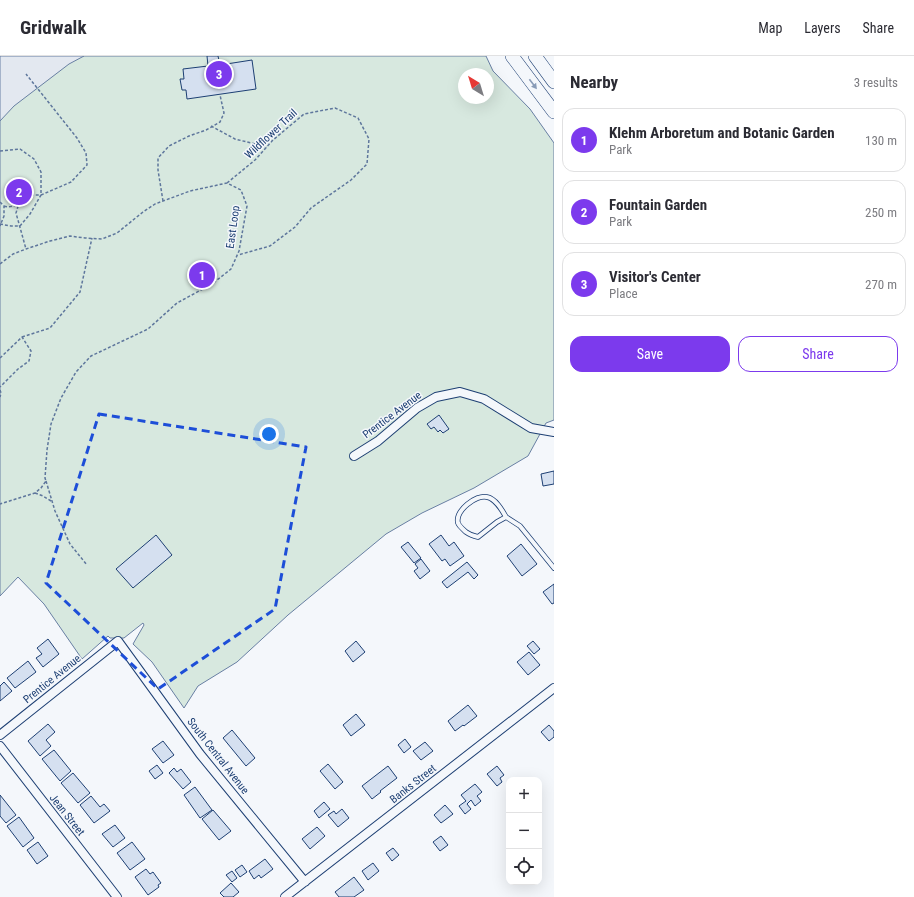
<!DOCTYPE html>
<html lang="en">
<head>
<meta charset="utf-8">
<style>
	body { margin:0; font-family:"Roboto Condensed",sans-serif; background:#f2f2f3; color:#2b2b33 }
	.controls { position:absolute; right:12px; bottom:12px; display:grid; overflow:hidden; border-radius:8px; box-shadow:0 4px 16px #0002 }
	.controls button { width:36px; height:36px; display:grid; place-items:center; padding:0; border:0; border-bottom:1px solid #e1e1e2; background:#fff; color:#2b2b33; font:20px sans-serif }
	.compass { position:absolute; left:458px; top:12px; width:36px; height:36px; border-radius:50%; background:#fff; box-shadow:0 4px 16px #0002; rotate:322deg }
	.you { position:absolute; left:269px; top:378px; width:14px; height:14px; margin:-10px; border:3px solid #fff; border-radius:50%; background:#1a73e8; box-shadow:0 0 0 6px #1a73e833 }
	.badge { display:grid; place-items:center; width:26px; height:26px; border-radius:50%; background:#7c3aed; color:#fff; font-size:13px; font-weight:700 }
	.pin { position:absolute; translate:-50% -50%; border:2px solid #fff; box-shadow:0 1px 4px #0006 }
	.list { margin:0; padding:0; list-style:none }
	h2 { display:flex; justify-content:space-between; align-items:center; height:52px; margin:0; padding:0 16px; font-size:17px }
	h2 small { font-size:13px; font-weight:400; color:#7c7c81 }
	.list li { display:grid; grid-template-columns:26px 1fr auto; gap:12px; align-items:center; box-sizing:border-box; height:64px; margin:0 8px 8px; padding:0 8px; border:1px solid #e1e1e2; border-radius:12px }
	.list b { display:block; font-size:15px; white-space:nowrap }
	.list p { margin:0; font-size:13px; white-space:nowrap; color:#7c7c81 }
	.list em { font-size:13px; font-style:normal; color:#7c7c81 }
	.actions { display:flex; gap:8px; padding:12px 16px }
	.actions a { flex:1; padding:9px 0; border:1px solid #7c3aed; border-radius:12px; text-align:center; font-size:14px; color:#7c3aed }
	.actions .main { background:#7c3aed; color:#fff }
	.icon { flex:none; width:22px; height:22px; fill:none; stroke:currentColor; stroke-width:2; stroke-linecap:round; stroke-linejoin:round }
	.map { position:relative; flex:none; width:554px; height:841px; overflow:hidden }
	header { display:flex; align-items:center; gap:24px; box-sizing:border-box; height:56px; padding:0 20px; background:#fff; border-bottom:1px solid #e1e1e2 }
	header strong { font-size:19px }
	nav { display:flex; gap:22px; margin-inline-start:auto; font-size:14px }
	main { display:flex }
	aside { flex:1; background:#fff }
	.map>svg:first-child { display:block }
	.green { fill:#d7e8df; stroke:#687fa3; fill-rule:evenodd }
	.parking { fill:#e3e8f0; stroke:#687fa3 }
	.building { fill:#d5e0f0; stroke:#1d3f73 }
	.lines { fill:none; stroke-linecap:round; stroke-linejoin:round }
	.lane-casing { stroke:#1d3f73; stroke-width:5.5 }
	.street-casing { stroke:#1d3f73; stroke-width:10 }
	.primary-casing { stroke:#1d3f73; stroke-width:14 }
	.path { stroke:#5e769c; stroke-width:1.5; stroke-dasharray:3 2; stroke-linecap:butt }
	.lane { stroke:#f4f7fb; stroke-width:4 }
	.street { stroke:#f4f7fb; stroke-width:8 }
	.primary { stroke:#f4f7fb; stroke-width:13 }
	.oneway { fill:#889bb7 }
	.marked { fill:none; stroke:#1d4ed8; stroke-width:3; stroke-dasharray:8 5; stroke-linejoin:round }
	.labels { text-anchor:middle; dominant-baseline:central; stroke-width:3; stroke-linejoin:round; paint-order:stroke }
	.street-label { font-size:11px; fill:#1d3f73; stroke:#f4f7fb }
</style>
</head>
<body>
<header>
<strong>Gridwalk</strong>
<nav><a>Map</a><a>Layers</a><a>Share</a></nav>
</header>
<main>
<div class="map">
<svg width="554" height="841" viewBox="0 0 554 841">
	<rect width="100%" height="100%" fill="#f4f7fb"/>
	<path class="green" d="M 0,0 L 486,0 L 493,15 L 530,53 L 554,87 L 554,364 L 546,367 L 528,400 L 474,432 L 422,457 L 386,478 L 288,559 L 237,606 L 198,630 L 184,652 L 152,606 L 133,588 L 144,569 L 143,567 L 124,582 L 110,582 L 108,580 L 82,603 L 44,548 L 18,521 L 0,540 ZM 464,18 L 488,18 L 488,42 L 464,42 Z"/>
	<path class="parking" d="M 0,0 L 84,0 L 69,8 L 14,50 L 0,65 Z"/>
	<path class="building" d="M 207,0 L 218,0 L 220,9 L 252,4 L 256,33 L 187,43 L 186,34 L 182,34 L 180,23 L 184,23 L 183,13 L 208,10 Z
		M 439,359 L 449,373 L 443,377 L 440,374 L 438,376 L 434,371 L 431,373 L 427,368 Z
		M 554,415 L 554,428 L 543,430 L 541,418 Z
		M 156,479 L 172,499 L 133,532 L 116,513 Z
		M 441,479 L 449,490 L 454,486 L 464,500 L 450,510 L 445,503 L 442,505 L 429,488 Z
		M 408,486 L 421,502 L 414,507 L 401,491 Z
		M 521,488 L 537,508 L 522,520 L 507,500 Z
		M 421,503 L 430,515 L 420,523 L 414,515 L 418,512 L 415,508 Z
		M 467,506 L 478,519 L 474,523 L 468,516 L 447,532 L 442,526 Z
		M 554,528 L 554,547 L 552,548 L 543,536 Z
		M 48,583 L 59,598 L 43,611 L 36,602 L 42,598 L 37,592 Z
		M 356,585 L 365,596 L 353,606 L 345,595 Z
		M 533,585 L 540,593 L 534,598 L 527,590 Z
		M 529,596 L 540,609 L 528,619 L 517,606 Z
		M 28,605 L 36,616 L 15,632 L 7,622 Z
		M 4,626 L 12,635 L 0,645 L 0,630 Z
		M 468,649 L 477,660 L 464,670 L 463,669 L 455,675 L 448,665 Z
		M 356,658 L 365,669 L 351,680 L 343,669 Z
		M 48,668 L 55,676 L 46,684 L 51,690 L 40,700 L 28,685 Z
		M 549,669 L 554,675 L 554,681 L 549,685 L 541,676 Z
		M 232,674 L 255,702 L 246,710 L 223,682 Z
		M 405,683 L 411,691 L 404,697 L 398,689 Z
		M 163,685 L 174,699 L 163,707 L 152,693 Z
		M 425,686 L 433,695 L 421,704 L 413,695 Z
		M 54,694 L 71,715 L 60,725 L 42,703 Z
		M 328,708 L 343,726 L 335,733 L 320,715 Z
		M 157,709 L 163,717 L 155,723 L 149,715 Z
		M 388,710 L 397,722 L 380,735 L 381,736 L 372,743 L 362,730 Z
		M 497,710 L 504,719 L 500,722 L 502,726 L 497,730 L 487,718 Z
		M 174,712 L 177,716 L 181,713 L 191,726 L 183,733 L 169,717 Z
		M 73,717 L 90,737 L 78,747 L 61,727 Z
		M 475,728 L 482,736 L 477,740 L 481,745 L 475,750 L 471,744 L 467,748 L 471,753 L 465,758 L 459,750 L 466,745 L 461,739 Z
		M 195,731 L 212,754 L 200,762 L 184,739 Z
		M 0,739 L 16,759 L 6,767 L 0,760 Z
		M 91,740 L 100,751 L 104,748 L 110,755 L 94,767 L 80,749 Z
		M 324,746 L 330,753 L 319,762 L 314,755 Z
		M 445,749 L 453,758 L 441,767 L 434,759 Z
		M 342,753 L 349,762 L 338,771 L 328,759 L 334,755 L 336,758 Z
		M 213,754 L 231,775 L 219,784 L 202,763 Z
		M 19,761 L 34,782 L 23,791 L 7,770 Z
		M 115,769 L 125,782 L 113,791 L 102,778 Z
		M 317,771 L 325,780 L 310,793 L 302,783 Z
		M 441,780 L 448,789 L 440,795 L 433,786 Z
		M 38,786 L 48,800 L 37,808 L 27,794 Z
		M 132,786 L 145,803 L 130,814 L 117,797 Z
		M 393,792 L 399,799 L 392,805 L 386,797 Z
		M 265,803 L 273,813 L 261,822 L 259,819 L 254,823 L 249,815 Z
		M 373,807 L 379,815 L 368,824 L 362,815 Z
		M 242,809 L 247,816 L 240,821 L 235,814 Z
		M 146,813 L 150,818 L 153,816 L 161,827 L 158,829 L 159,831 L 148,839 L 135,821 Z
		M 232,815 L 237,822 L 232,826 L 226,819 Z
		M 354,821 L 364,834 L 354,841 L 339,841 L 335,836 Z
		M 231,827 L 239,836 L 233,841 L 224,841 L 220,837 Z"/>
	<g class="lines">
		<defs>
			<path id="lane" d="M 506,461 C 502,454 496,443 487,441 C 476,438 455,455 458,467 C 459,470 464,474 466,476 C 470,479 473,480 478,481 L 497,466 L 506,461 L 520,470 L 554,512"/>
			<path id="street" d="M 354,400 L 378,385 L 417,352 L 436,341 L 460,336 L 484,343 L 531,372 L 554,376
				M 0,679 L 118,585 L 200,698 L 305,826
				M 0,690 L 117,841
				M 285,841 L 554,632"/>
			<path id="primary" d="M 512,0 L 554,56
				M 535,0 L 554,26"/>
		</defs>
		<use href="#lane" class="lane-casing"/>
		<use href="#street" class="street-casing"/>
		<use href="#primary" class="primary-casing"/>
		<path class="path" d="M 211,70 L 235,83 L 267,91
			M 0,95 L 20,93 L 34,103 L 41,116 L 41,139 L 71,126 L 87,109 L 86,97 L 77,82 L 26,18
			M 227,127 L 255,104 L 273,84 L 304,58 L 335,52 L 358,62 L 369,83 L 367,108 L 351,124 L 311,152 L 295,171 L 270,190 L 238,199
			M 163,145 L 158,114 L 158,102 L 169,90 L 189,80 L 206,74 L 220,66 L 224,57 L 220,39
			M 0,146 L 4,150 L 4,160 L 0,170
			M 4,150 C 10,152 14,150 19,147
			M 0,168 L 11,170 L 20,170 L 30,158 L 41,139 L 32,139 L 19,147 L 16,157 L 26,193
			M 0,208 L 13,198 L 26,193 L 50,185 L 70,180 L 85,182 L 102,183 L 117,177 L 143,156 L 155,148 L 190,135 L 227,127 L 241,134 L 247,150 L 239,195 L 231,213 L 212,228 L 177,247 L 148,273 L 91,300 L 76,316 L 61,342 L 51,368 L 47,394 L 45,422 L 46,425 L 41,432 L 35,437 L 0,448
			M 22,281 L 50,272 L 80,236 L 92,182
			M 0,302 L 22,281 L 31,295 L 29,305 L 18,313 L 0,331
			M 0,334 L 1,337 L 0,341
			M 46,425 L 55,455 L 70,488 L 87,509
			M 35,437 L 43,440 L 51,445"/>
		<use href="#lane" class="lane"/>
		<use href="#street" class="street"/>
		<use href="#primary" class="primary"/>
	</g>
	<defs><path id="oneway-solid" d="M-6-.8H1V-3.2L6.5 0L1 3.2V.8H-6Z"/></defs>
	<use class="oneway" href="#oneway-solid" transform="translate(533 28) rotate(53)"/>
	<path class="marked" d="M 99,358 L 306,391 L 275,553 L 158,633 L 46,527 Z"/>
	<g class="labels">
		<g class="street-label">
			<text transform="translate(271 78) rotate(-43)">Wildflower Trail</text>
			<text transform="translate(233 171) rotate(-82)">East Loop</text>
			<text transform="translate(392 359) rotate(-37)">Prentice Avenue</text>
			<text transform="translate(52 623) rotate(-39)">Prentice Avenue</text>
			<text transform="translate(218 700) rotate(52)">South Central Avenue</text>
			<text transform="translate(413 728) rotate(-38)">Banks Street</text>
			<text transform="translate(67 759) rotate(52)">Jean Street</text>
		</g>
	</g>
</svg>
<div class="controls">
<button>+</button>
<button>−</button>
<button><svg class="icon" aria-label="locate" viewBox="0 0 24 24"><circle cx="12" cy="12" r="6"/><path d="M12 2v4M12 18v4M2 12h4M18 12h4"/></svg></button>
</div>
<svg class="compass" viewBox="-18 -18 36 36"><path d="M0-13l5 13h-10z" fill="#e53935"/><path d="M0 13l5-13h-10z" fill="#7c7c81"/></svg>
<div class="you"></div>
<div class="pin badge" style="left:202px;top:219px">1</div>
<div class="pin badge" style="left:19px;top:136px">2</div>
<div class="pin badge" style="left:219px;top:18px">3</div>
</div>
<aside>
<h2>Nearby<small>3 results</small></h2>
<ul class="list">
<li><span class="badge">1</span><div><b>Klehm Arboretum and Botanic Garden</b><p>Park</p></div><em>130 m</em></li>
<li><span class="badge">2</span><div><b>Fountain Garden</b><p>Park</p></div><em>250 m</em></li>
<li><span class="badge">3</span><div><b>Visitor's Center</b><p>Place</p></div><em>270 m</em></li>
</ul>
<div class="actions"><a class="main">Save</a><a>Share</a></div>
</aside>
</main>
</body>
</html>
